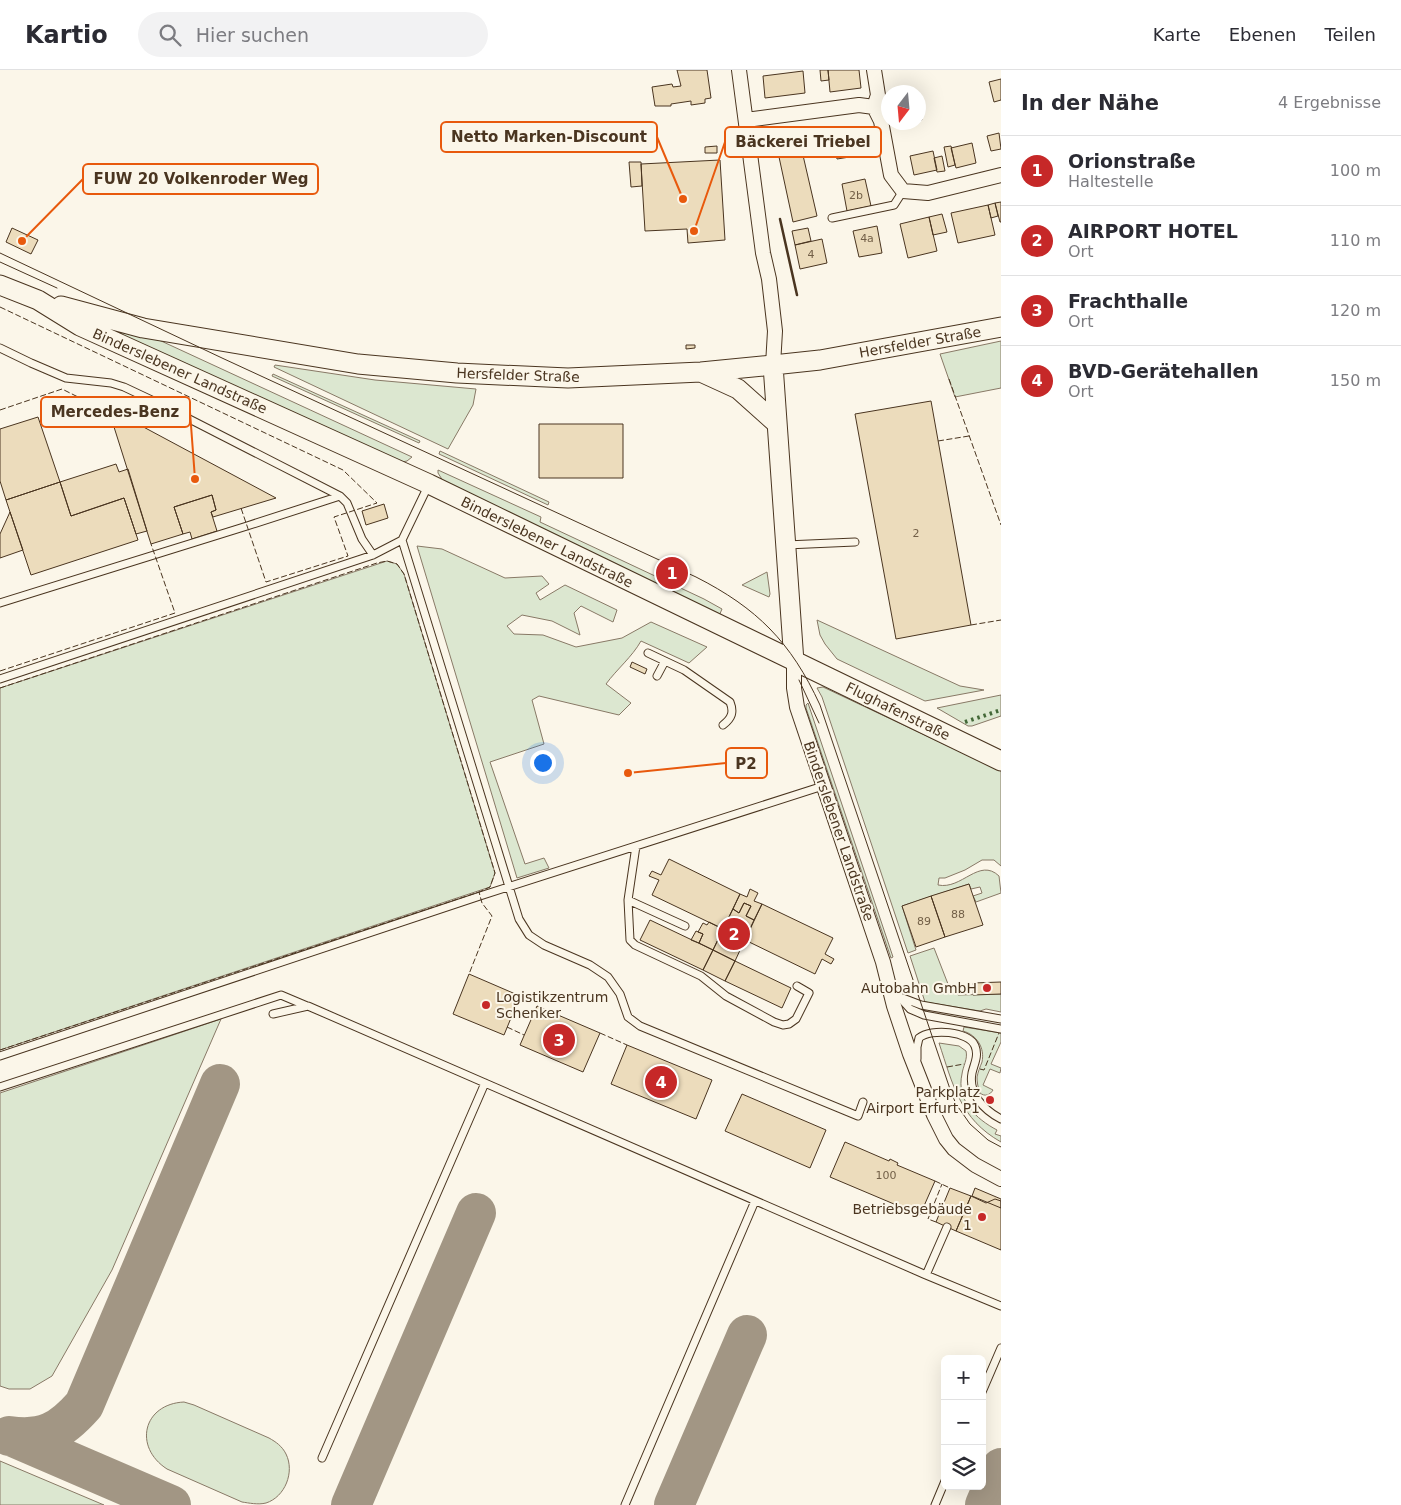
<!DOCTYPE html>
<html lang="de">
<head>
<meta charset="utf-8">
<style>
	body { margin:0; font-family:"DejaVu Sans",sans-serif; background:#f2f2f3; color:#2b2b33 }
	.controls { position:absolute; right:15px; bottom:15px; display:grid; overflow:hidden; border-radius:8px; box-shadow:0 5px 20px #0002 }
	.controls button { width:45px; height:45px; display:grid; place-items:center; padding:0; border:0; border-bottom:1px solid #e1e1e2; background:#fff; color:#2b2b33; font:25px sans-serif }
	.compass { position:absolute; left:881px; top:15px; width:45px; height:45px; border-radius:50%; background:#fff; box-shadow:0 5px 20px #0002; rotate:196deg }
	.you { position:absolute; left:542px; top:692px; width:18px; height:18px; margin:-12px; border:4px solid #fff; border-radius:50%; background:#1a73e8; box-shadow:0 0 0 8px #1a73e833 }
	.badge { display:grid; place-items:center; width:32px; height:32px; border-radius:50%; background:#c62828; color:#fff; font-size:16px; font-weight:700 }
	.pin { position:absolute; translate:-50% -50%; border:2px solid #fff; box-shadow:0 1px 5px #0006 }
	.list { margin:0; padding:0; list-style:none }
	h2 { display:flex; justify-content:space-between; align-items:center; height:65px; margin:0; padding:0 20px; font-size:21px }
	h2 small { font-size:16px; font-weight:400; color:#7c7c81 }
	.list li { display:grid; grid-template-columns:32px 1fr auto; gap:15px; align-items:center; box-sizing:border-box; height:70px; padding:0 20px; border-top:1px solid #e1e1e2 }
	.list b { display:block; font-size:19px; white-space:nowrap }
	.list p { margin:0; font-size:16px; white-space:nowrap; color:#7c7c81 }
	.list em { font-size:16px; font-style:normal; color:#7c7c81 }
	.icon { flex:none; width:28px; height:28px; fill:none; stroke:currentColor; stroke-width:2; stroke-linecap:round; stroke-linejoin:round }
	.map { position:relative; flex:none; width:1001px; height:1435px; overflow:hidden }
	header { display:flex; align-items:center; gap:30px; box-sizing:border-box; height:70px; padding:0 25px; background:#fff; border-bottom:1px solid #e1e1e2 }
	header strong { font-size:24px }
	nav { display:flex; gap:28px; margin-inline-start:auto; font-size:18px }
	.search { width:350px; height:45px; background:#f2f2f3; display:flex; align-items:center; gap:12px; box-sizing:border-box; padding:0 18px; border-radius:28px; color:#7c7c81; font-size:19px }
	main { display:flex }
	aside { flex:1; background:#fff }
	.map>svg:first-child { display:block }
	.green { fill:#dce7d0; stroke:#887966 }
	.lines { fill:none; stroke-linecap:round; stroke-linejoin:round }
	.taxiway { stroke:#a29684; stroke-width:40 }
	.building { fill:#ecdcbc; stroke:#4a3520 }
	.lane-casing { stroke:#4a3520; stroke-width:9 }
	.street-casing { stroke:#4a3520; stroke-width:16 }
	.secondary-casing { stroke:#4a3520; stroke-width:21 }
	.lane { stroke:#fbf6e9; stroke-width:7 }
	.street { stroke:#fbf6e9; stroke-width:14 }
	.secondary { stroke:#fbf6e9; stroke-width:19 }
	.tram { stroke:#4a3520; stroke-width:1 }
	.hedge { stroke:#436837; stroke-width:4; stroke-dasharray:2.5 4; stroke-linecap:butt }
	.fence { stroke:#4a3520; stroke-width:1; stroke-dasharray:6 2.5; stroke-linecap:butt }
	.wall { stroke:#4a3520; stroke-width:2.5 }
	.poi-dot { fill:#c62828; stroke:#fbf6e9; stroke-width:2 }
	.labels { text-anchor:middle; dominant-baseline:central; stroke-width:4; stroke-linejoin:round; paint-order:stroke }
	.number-label { font-size:11px; fill:#725f47 }
	.street-label { font-size:14px; fill:#4a3520; stroke:#fbf6e9 }
	.poi-label { font-size:14px; fill:#4a3520; stroke:#fbf6e9; text-anchor:end }
	.leader { fill:none; stroke:#e8590c; stroke-width:2 }
	.callout-dot { fill:#e8590c; stroke:#fbf6e9; stroke-width:2 }
	.callout { fill:#fbf6e9; stroke:#e8590c; stroke-width:2 }
	.callout-label { font-size:15px; text-anchor:middle; font-weight:bold; fill:#4a3520 }
</style>
</head>
<body>
<header>
<strong>Kartio</strong>
<div class="search"><svg class="icon" aria-label="search" viewBox="0 0 24 24"><circle cx="10" cy="10" r="6"/><path d="M15 15l6 6"/></svg>Hier suchen</div>
<nav><a>Karte</a><a>Ebenen</a><a>Teilen</a></nav>
</header>
<main>
<div class="map">
<svg width="1001" height="1435" viewBox="0 0 1001 1435">
	<rect width="100%" height="100%" fill="#fbf6e9"/>
	<path class="green" d="M 109,260 L 159,270 L 412,387 L 407,391 L 402,392 L 251,323 L 237,322 Z
		M 1001,271 L 1001,318 L 955,327 L 940,284 Z
		M 275,295 L 375,310 L 476,319 L 473,335 L 448,379 L 274,297 Z
		M 273,304 L 420,371 L 419,373 L 272,306 Z
		M 440,381 L 549,432 L 548,435 L 439,384 Z
		M 438,400 L 541,447 L 540,452 L 704,529 L 722,539 L 719,546 L 443,411 L 438,403 Z
		M 417,476 L 442,479 L 505,508 L 542,506 L 549,514 L 536,523 L 540,530 L 565,515 L 617,540 L 613,552 L 581,536 L 574,543 L 580,565 L 552,551 L 522,545 L 507,556 L 514,564 L 543,565 L 576,577 L 622,568 L 651,552 L 707,577 L 689,593 L 641,571 C 632,587 617,599 606,614 L 631,633 L 619,645 L 539,626 L 532,630 L 544,674 L 490,692 L 525,794 L 544,788 L 549,798 L 517,808 Z
		M 387,491 L 397,494 L 404,504 L 495,803 L 490,817 L 0,980 L 0,618 Z
		M 767,502 L 770,524 L 769,527 L 742,515 Z
		M 817,550 L 960,616 L 984,620 L 925,631 L 837,589 L 825,574 L 820,565 Z
		M 823,617 L 1001,701 L 1001,796 L 994,790 L 982,790 L 965,800 L 945,808 L 939,808 L 938,815 C 962,820 979,787 999,806 L 1001,823 L 976,832 L 973,826 L 982,823 L 980,817 L 971,819 L 969,814 L 902,836 L 916,880 L 908,883 L 822,627 L 817,618 Z
		M 1001,625 L 1001,646 L 972,656 L 968,656 L 937,638 Z
		M 808,633 L 893,887 L 891,888 L 806,638 L 806,635 Z
		M 934,878 L 948,914 L 958,925 L 1001,924 L 1001,942 L 986,939 L 980,941 L 925,932 L 910,886 Z
		M 221,949 L 112,1200 L 52,1306 L 30,1319 L 9,1319 L 0,1316 L 0,1023 Z
		M 964,957 L 1001,963 L 1001,972 L 991,994 L 1001,998 L 1000,1003 L 990,999 L 983,1015 L 993,1020 C 990,1025 985,1027 980,1023 C 978,1018 977,1012 977,1007 C 978,1002 980,997 982,992 C 985,978 977,965 963,961 Z
		M 939,973 L 959,976 L 966,981 C 968,989 963,996 962,1004 C 956,1030 976,1049 997,1060 L 995,1064 L 1001,1066 L 1001,1072 C 960,1049 953,1015 939,973 Z
		M 184,1332 L 194,1335 L 269,1368 C 276,1372 282,1376 286,1384 C 295,1402 285,1427 266,1433 C 258,1435 249,1433 242,1432 L 167,1399 C 133,1377 143,1334 184,1332 Z
		M 0,1391 L 104,1435 L 0,1435 Z"/>
	<g class="lines">
		<path class="taxiway" d="M 9,1366 C 44,1371 61,1361 84,1335 L 220,1014
			M 13,1367 L 171,1435
			M 351,1435 L 476,1143
			M 674,1435 L 747,1265
			M 985,1435 L 1001,1398"/>
	</g>
	<path class="building" d="M 677,0 L 707,0 L 711,28 L 705,29 L 705,33 L 691,35 L 691,31 L 671,34 L 671,36 L 655,36 L 652,17 L 672,14 L 673,17 L 681,16 Z
		M 820,0 L 828,0 L 829,10 L 821,11 Z
		M 828,0 L 859,0 L 861,18 L 830,22 Z
		M 803,1 L 805,23 L 765,28 L 763,6 Z
		M 1001,9 L 1001,30 L 994,32 L 989,12 Z
		M 918,34 L 922,50 L 918,51 Z
		M 851,60 L 856,86 L 837,89 L 832,64 Z
		M 999,63 L 1001,79 L 991,81 L 987,66 Z
		M 799,68 L 817,146 L 793,152 L 776,73 Z
		M 972,73 L 976,93 L 956,98 L 951,78 Z
		M 717,76 L 717,83 L 705,83 L 705,77 Z
		M 951,76 L 955,95 L 948,97 L 944,77 Z
		M 933,81 L 937,100 L 914,105 L 910,86 Z
		M 942,86 L 945,101 L 937,102 L 934,88 Z
		M 720,90 L 725,170 L 688,173 L 687,159 L 645,161 L 641,94 Z
		M 629,92 L 641,92 L 642,116 L 631,117 Z
		M 865,109 L 871,136 L 847,141 L 842,114 Z
		M 1001,132 L 1001,152 L 1000,152 L 995,133 Z
		M 995,133 L 998,146 L 991,148 L 988,135 Z
		M 988,135 L 995,165 L 958,173 L 951,143 Z
		M 942,144 L 947,162 L 933,165 L 929,147 Z
		M 929,147 L 937,181 L 908,188 L 900,154 Z
		M 877,156 L 882,183 L 859,187 L 853,161 Z
		M 12,158 L 38,170 L 31,184 L 6,172 Z
		M 808,158 L 811,171 L 795,175 L 792,161 Z
		M 822,169 L 827,193 L 800,199 L 795,175 Z
		M 686,275 L 695,275 L 695,278 L 686,279 Z
		M 931,331 L 971,555 L 896,569 L 855,344 Z
		M 108,338 L 276,428 L 213,447 L 211,442 L 216,440 L 212,425 L 174,437 L 183,464 L 151,474 Z
		M 38,347 L 60,412 L 6,430 L 0,411 L 0,359 Z
		M 539,354 L 623,354 L 623,408 L 539,408 Z
		M 116,394 L 119,402 L 128,399 L 147,461 L 136,464 L 124,428 L 71,446 L 60,412 Z
		M 60,412 L 71,446 L 124,428 L 138,470 L 31,505 L 6,430 Z
		M 212,425 L 216,440 L 211,442 L 217,461 L 192,469 L 190,462 L 183,464 L 174,437 Z
		M 384,434 L 388,448 L 366,455 L 362,441 Z
		M 10,442 L 23,480 L 0,488 L 0,464 Z
		M 632,592 L 647,599 L 645,604 L 630,597 Z
		M 669,789 L 740,824 L 723,859 L 652,825 L 659,810 L 649,806 L 652,801 L 661,805 Z
		M 969,814 L 983,855 L 945,867 L 931,826 Z
		M 750,819 L 758,823 L 754,831 L 762,834 L 754,850 L 746,846 L 751,836 L 744,833 L 739,843 L 733,839 L 740,824 L 747,827 Z
		M 931,826 L 945,867 L 916,877 L 902,836 Z
		M 744,833 L 751,836 L 746,846 L 754,850 L 735,891 L 713,880 L 733,839 L 739,843 Z
		M 762,834 L 833,868 L 825,884 L 834,889 L 831,894 L 822,889 L 815,904 L 745,870 Z
		M 650,850 L 713,880 L 703,900 L 640,870 Z
		M 709,852 L 723,859 L 713,880 L 699,873 L 703,864 L 698,862 L 703,853 L 707,855 Z
		M 696,861 L 703,864 L 699,873 L 691,870 Z
		M 713,880 L 735,891 L 725,911 L 703,900 Z
		M 735,891 L 791,918 L 782,938 L 725,911 Z
		M 469,904 L 520,926 L 504,965 L 453,944 Z
		M 1001,912 L 1001,924 L 973,925 L 973,913 Z
		M 537,936 L 600,963 L 583,1002 L 520,975 Z
		M 627,975 L 712,1010 L 696,1049 L 611,1014 Z
		M 742,1024 L 826,1060 L 810,1098 L 725,1061 Z
		M 845,1072 L 889,1091 L 890,1089 L 898,1093 L 897,1095 L 935,1111 L 920,1145 L 830,1107 Z
		M 950,1118 L 971,1126 L 956,1161 L 936,1152 Z
		M 975,1118 L 1001,1129 L 1001,1138 L 972,1126 Z
		M 971,1126 L 986,1133 L 995,1129 L 1001,1131 L 1001,1180 L 956,1161 Z"/>
	<g class="lines">
		<defs>
			<path id="lane" d="M 832,148 L 894,135 L 903,121
				M 0,278 L 31,293 L 66,308 L 111,313 L 124,317 L 158,333 L 340,426
				M 402,470 L 519,849 L 529,865 L 544,875 L 590,895 L 608,907 L 620,924 L 628,947 L 640,956 L 858,1046 L 863,1032
				M 786,475 L 855,472
				M 0,533 L 247,456 L 340,426 L 347,433 L 362,469 L 373,485
				M 648,583 L 684,600 L 730,632 C 734,642 732,648 723,655
				M 657,606 L 665,591
				M 0,609 L 373,485 L 402,470 L 429,414
				M 636,776 L 628,830 L 685,856
				M 628,830 L 630,870 L 635,875 L 701,906 L 726,926 L 774,952 L 783,955 L 789,954 L 796,949 L 809,923 L 797,916
				M 894,918 L 900,927 L 921,935 L 1001,949
				M 901,929 L 910,939 L 924,945 L 1001,959
				M 273,944 L 308,936 L 926,1205
				M 0,986 L 480,826 L 823,716
				M 917,989 L 917,977 L 919,968 C 931,958 969,961 975,976 C 979,986 974,994 972,1003 C 968,1024 984,1040 1001,1049
				M 0,1017 L 281,925 L 307,936
				M 947,1157 L 926,1205 L 1001,1236
				M 982,1322 L 1001,1278
				M 322,1388 L 485,1013
				M 625,1435 L 755,1131
				M 935,1435 L 945,1411"/>
			<path id="street" d="M 739,0 L 763,183 L 769,209 L 775,261 L 773,295
				M 874,0 L 878,25 L 874,37
				M 746,50 L 859,35 L 874,37 L 881,51 L 891,105 L 903,121 L 928,123 L 1001,105
				M 794,592 L 794,618 L 797,637 L 883,892 L 894,936 L 910,984 L 934,1045 L 946,1069 L 954,1079 L 975,1095 L 1001,1109"/>
			<path id="secondary" d="M 0,215 L 38,230 L 80,256 L 429,414 L 1001,691
				M 61,236 L 143,258 L 358,294 L 457,303 L 568,308 L 701,302 L 773,295 L 820,290 L 1001,257
				M 773,295 L 794,592
				M 703,303 L 738,319 L 776,353"/>
		</defs>
		<use href="#lane" class="lane-casing"/>
		<use href="#street" class="street-casing"/>
		<use href="#secondary" class="secondary-casing"/>
		<use href="#lane" class="lane"/>
		<use href="#street" class="street"/>
		<use href="#secondary" class="secondary"/>
		<path class="tram" d="M 0,183 L 222,288 L 696,507 C 757,538 791,572 820,635 L 951,1022 L 956,1034 L 970,1054 L 988,1070 L 1001,1077
			M 0,192 L 57,218
			M 799,610 L 819,653"/>
		<path class="hedge" d="M 965,652 L 1001,640"/>
		<path class="fence" d="M 0,237 L 343,400 L 377,433 L 334,447 L 348,486 L 266,512 L 241,438
			M 949,309 L 1001,455
			M 0,340 L 62,319 L 94,335 L 95,341 L 108,338
			M 938,371 L 969,366
			M 971,555 L 1001,550
			M 0,601 L 175,543 L 151,474
			M 0,618 L 377,493 L 387,491 L 397,494 L 404,504 L 495,803 L 490,817 L 479,822
			M 507,957 L 524,965
			M 600,963 L 627,975
			M 0,980 L 479,822 L 482,833 L 492,846 L 469,904
			M 947,997 L 964,994
			M 980,999 L 984,1000 L 999,963
			M 935,1111 L 950,1118
			M 936,1152 L 928,1149 L 942,1114"/>
		<path class="wall" d="M 780,149 L 797,225"/>
	</g>
	<g class="poi-dot">
		<circle cx="987" cy="918" r="5"/>
		<circle cx="486" cy="935" r="5"/>
		<circle cx="990" cy="1030" r="5"/>
		<circle cx="982" cy="1147" r="5"/>
	</g>
	<g class="labels">
		<g class="number-label">
			<text x="856" y="125">2b</text>
			<text x="867" y="168">4a</text>
			<text x="811" y="184">4</text>
			<text x="916" y="463">2</text>
			<text x="958" y="844">88</text>
			<text x="924" y="851">89</text>
			<text x="886" y="1105">100</text>
		</g>
		<g class="street-label">
			<text transform="translate(920 272) rotate(-10)">Hersfelder Straße</text>
			<text transform="translate(180 301) rotate(24)">Binderslebener Landstraße</text>
			<text transform="translate(518 305) rotate(2)">Hersfelder Straße</text>
			<text transform="translate(547 472) rotate(26)">Binderslebener Landstraße</text>
			<text transform="translate(898 641) rotate(26)">Flughafenstraße</text>
			<text transform="translate(839 761) rotate(71)">Binderslebener Landstraße</text>
		</g>
		<g class="poi-label">
			<text x="977" y="918">Autobahn GmbH</text>
			<text x="496" y="927" text-anchor="start">Logistikzentrum<tspan x="496" dy="16">Schenker</tspan></text>
			<text x="980" y="1022">Parkplatz<tspan x="980" dy="16">Airport Erfurt P1</tspan></text>
			<text x="972" y="1139">Betriebsgebäude<tspan x="972" dy="16">1</tspan></text>
		</g>
	</g>
	<path class="leader" d="M683 129L657 67M694 161L725 72M22 171L83 109M195 409L190 342M628 703L726 693"/>
	<g class="callout-dot">
		<circle cx="683" cy="129" r="5"/>
		<circle cx="694" cy="161" r="5"/>
		<circle cx="22" cy="171" r="5"/>
		<circle cx="195" cy="409" r="5"/>
		<circle cx="628" cy="703" r="5"/>
	</g>
	<g class="callout">
		<rect x="441" y="52" width="216" height="30" rx="5"/>
		<rect x="725" y="57" width="156" height="30" rx="5"/>
		<rect x="83" y="94" width="235" height="30" rx="5"/>
		<rect x="41" y="327" width="149" height="30" rx="5"/>
		<rect x="726" y="678" width="41" height="30" rx="5"/>
	</g>
	<g class="callout-label">
		<text x="549" y="72">Netto Marken-Discount</text>
		<text x="803" y="77">Bäckerei Triebel</text>
		<text x="201" y="114">FUW 20 Volkenroder Weg</text>
		<text x="115" y="347">Mercedes-Benz</text>
		<text x="746" y="699">P2</text>
	</g>
</svg>
<div class="controls">
<button>+</button>
<button>−</button>
<button><svg class="icon" aria-label="layers" viewBox="0 0 24 24"><path d="M12 4l9 5-9 5-9-5zM3 14l9 5 9-5"/></svg></button>
</div>
<svg class="compass" viewBox="-18 -18 36 36"><path d="M0-13l5 13h-10z" fill="#e53935"/><path d="M0 13l5-13h-10z" fill="#7c7c81"/></svg>
<div class="you"></div>
<div class="pin badge" style="left:672px;top:503px">1</div>
<div class="pin badge" style="left:734px;top:864px">2</div>
<div class="pin badge" style="left:559px;top:970px">3</div>
<div class="pin badge" style="left:661px;top:1012px">4</div>
</div>
<aside>
<h2>In der Nähe<small>4 Ergebnisse</small></h2>
<ul class="list">
<li><span class="badge">1</span><div><b>Orionstraße</b><p>Haltestelle</p></div><em>100 m</em></li>
<li><span class="badge">2</span><div><b>AIRPORT HOTEL</b><p>Ort</p></div><em>110 m</em></li>
<li><span class="badge">3</span><div><b>Frachthalle</b><p>Ort</p></div><em>120 m</em></li>
<li><span class="badge">4</span><div><b>BVD-Gerätehallen</b><p>Ort</p></div><em>150 m</em></li>
</ul>
</aside>
</main>
</body>
</html>
